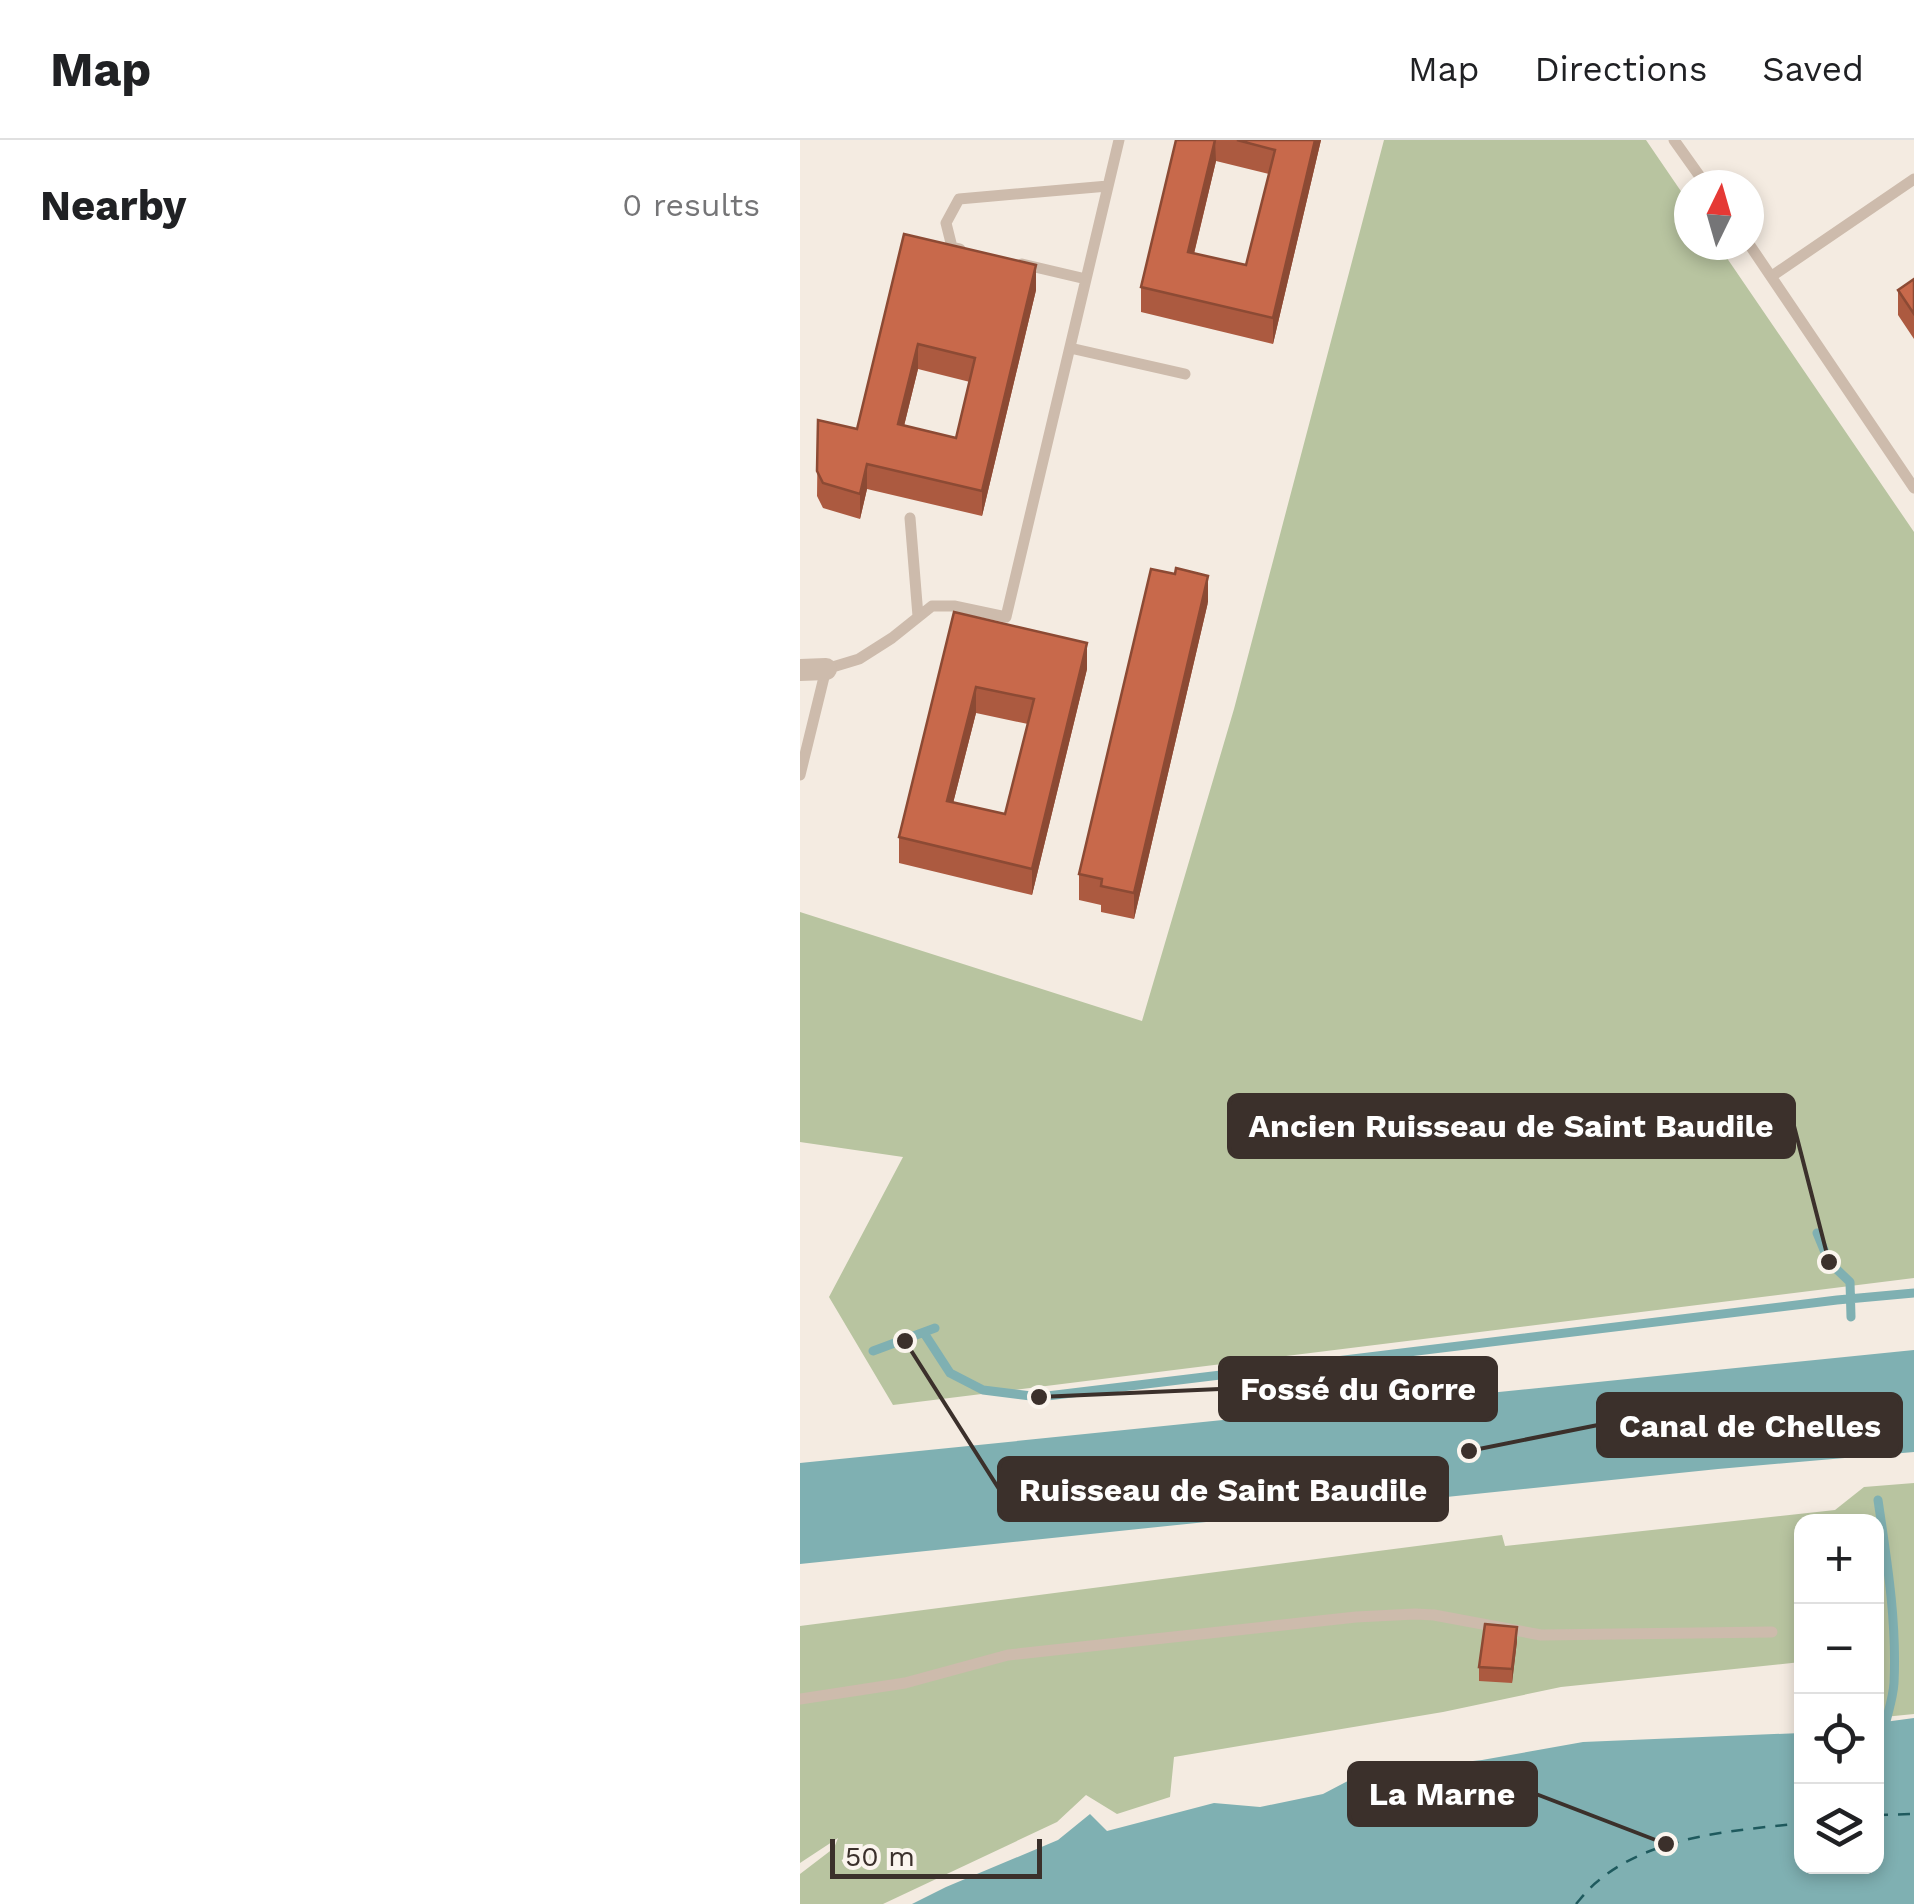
<!DOCTYPE html>
<html lang="en">
<head>
<meta charset="utf-8">
<style>
	body { margin:0; font-family:"Work Sans",sans-serif; background:#f2f2f2; color:#202124 }
	.controls { position:absolute; right:30px; bottom:30px; display:grid; overflow:hidden; border-radius:20px; box-shadow:0 5px 15px #0003 }
	.controls button { width:90px; height:90px; display:grid; place-items:center; padding:0; border:0; border-bottom:2px solid #e0e0e0; background:#fff; color:#202124; font:50px sans-serif }
	.compass { position:absolute; left:874px; top:30px; width:90px; height:90px; border-radius:50%; background:#fff; box-shadow:0 5px 15px #0003; rotate:5deg }
	.scale { position:absolute; left:30px; bottom:25px; width:212px; box-sizing:border-box; padding-left:10px; border:5px solid #3b302b; border-top:0; font-size:28px; line-height:35px; white-space:nowrap; color:#3b302b; -webkit-text-stroke:8px #fbf5ee; paint-order:stroke }
	.list { margin:0; padding:0; list-style:none }
	h2 { display:flex; justify-content:space-between; align-items:center; height:130px; margin:0; padding:0 40px; font-size:42px }
	h2 small { font-size:32px; font-weight:400; color:#757577 }
	.icon { flex:none; width:55px; height:55px; fill:none; stroke:currentColor; stroke-width:2; stroke-linecap:round; stroke-linejoin:round }
	.map { position:relative; flex:none; width:1114px; height:1764px; overflow:hidden }
	header { display:flex; align-items:center; gap:60px; box-sizing:border-box; height:140px; padding:0 50px; background:#fff; border-bottom:2px solid #e0e0e0 }
	header strong { font-size:48px }
	nav { display:flex; gap:55px; margin-inline-start:auto; font-size:35px }
	main { display:flex }
	aside { flex:1; background:#fff }
	.map>svg:first-child { display:block }
	.green { fill:#b8c4a0 }
	.water { fill:#7fb0b2 }
	.lines { fill:none; stroke-linecap:round; stroke-linejoin:round }
	.stream { stroke:#7fb0b2; stroke-width:9 }
	.ferry { stroke:#1f5a5e; stroke-width:2.5; stroke-dasharray:12 10; stroke-linecap:butt }
	.lane { stroke:#cdbbac; stroke-width:11 }
	.street { stroke:#cdbbac; stroke-width:22 }
	.wall { fill:#ac5a40; fill-rule:evenodd }
	.shaded-wall { fill:#8c4a34 }
	.building { fill:#c8694b; stroke:#8c4a34; stroke-width:2.5; fill-rule:evenodd }
	.leader { fill:none; stroke:#3b302b; stroke-width:4 }
	.callout-dot { fill:#3b302b; stroke:#fbf5ee; stroke-width:4 }
	.callout { fill:#3b302b; stroke:#3b302b; stroke-width:4 }
	.callout-label { font-size:32px; text-anchor:middle; font-weight:bold; fill:#fff }
</style>
</head>
<body>
<header>
<strong>Map</strong>
<nav><a>Map</a><a>Directions</a><a>Saved</a></nav>
</header>
<main>
<aside>
<h2>Nearby<small>0 results</small></h2>
<ul class="list">
</ul>
</aside>
<div class="map">
<svg width="1114" height="1764" viewBox="0 0 1114 1764">
	<rect width="100%" height="100%" fill="#f4ebe1"/>
	<path class="green" d="M 584,0 L 846,0 L 889,63 L 889,105 L 918,105 L 1114,392 L 1114,1138 L 93,1265 L 29,1157 L 103,1017 L 0,1002 L 0,772 L 342,881 L 434,569 Z
		M 1114,1343 L 1114,1574 L 1084,1577 L 1077,1562 L 1076,1382 L 1002,1382 L 1001,1522 L 761,1547 L 643,1572 L 374,1617 L 370,1657 L 317,1674 L 286,1655 L 257,1682 L 83,1764 L 0,1764 L 0,1734 L 34,1708 L 38,1698 L 0,1723 L 0,1486 L 702,1395 L 705,1406 L 1035,1370 L 1064,1347 Z"/>
	<path class="water" d="M 1114,1210 L 1114,1312 L 918,1329 L 0,1424 L 0,1323 Z
		M 1114,1578 L 1114,1764 L 112,1764 L 146,1747 L 258,1700 L 290,1674 L 307,1691 L 414,1663 L 460,1667 L 523,1654 L 563,1633 L 682,1620 L 783,1602 L 1001,1593 L 1002,1726 L 1076,1726 L 1077,1583 Z"/>
	<g class="lines">
		<path class="stream" d="M 1017,1093 L 1029,1122 L 1050,1142 L 1051,1177
			M 124,1193 L 150,1233 L 183,1250 L 239,1257 L 1037,1160 L 1114,1153
			M 73,1211 L 135,1188
			M 1078,1360 C 1087,1421 1097,1482 1094,1543 C 1093,1559 1087,1575 1084,1590"/>
		<path class="ferry" d="M 1076,1675 L 1114,1674
			M 776,1764 C 783,1756 790,1747 798,1741 C 853,1695 933,1691 1002,1683"/>
		<path class="lane" d="M 874,0 L 906,45
			M 949,104 L 1114,348
			M 160,109 L 152,107 L 146,83 L 159,59 L 308,46
			M 222,124 L 286,139
			M 972,136 L 1114,39
			M 270,208 L 385,234
			M 110,378 L 118,476
			M 0,635 L 26,529 L 59,519 L 92,498 L 132,466 L 154,466 L 206,477 L 319,0
			M 0,1559 L 105,1543 L 208,1515 L 556,1477 L 615,1474 L 634,1475 L 741,1495 L 972,1492"/>
		<path class="street" d="M 0,530 L 26,529"/>
	</g>
	<path class="wall" d="M 376,0 L 521,0 L 473,204 L 341,172 L 341,147 ZM 416,21 L 469,34 L 446,125 L 394,114 Z
		M 104,94 L 236,150 L 182,376 L 67,349 L 60,379 L 23,368 L 17,356 L 18,280 L 57,289 ZM 118,229 L 170,242 L 156,298 L 104,286 Z
		M 1114,139 L 1114,199 L 1098,175 L 1098,150 Z
		M 408,462 L 334,779 L 301,772 L 301,765 L 279,760 L 279,734 Z
		M 154,472 L 287,529 L 232,755 L 99,723 L 99,697 ZM 176,573 L 228,584 L 205,674 L 153,663 Z
		M 717,1501 L 712,1543 L 679,1541 L 679,1527 Z"/>
	<path class="shaded-wall" d="M 415,0 L 416,21 L 388,138 L 388,112 Z
		M 515,0 L 521,0 L 473,204 L 473,178 Z
		M 236,125 L 236,150 L 182,376 L 182,351 Z
		M 118,204 L 118,229 L 98,310 L 98,284 Z
		M 67,324 L 67,349 L 60,379 L 60,354 Z
		M 408,436 L 408,462 L 334,779 L 334,753 Z
		M 287,503 L 287,529 L 232,755 L 232,729 Z
		M 176,547 L 176,573 L 147,687 L 147,661 Z
		M 717,1487 L 717,1501 L 712,1543 L 712,1529 Z"/>
	<path class="building" d="M 376,0 L 415,0 L 388,112 L 446,125 L 475,10 L 437,0 L 515,0 L 473,178 L 341,147 Z
		M 104,94 L 236,125 L 182,351 L 67,324 L 60,354 L 23,343 L 17,331 L 18,280 L 57,289 ZM 118,204 L 175,218 L 156,298 L 98,284 Z
		M 1114,139 L 1114,174 L 1098,150 Z
		M 376,428 L 408,436 L 334,753 L 301,746 L 302,739 L 279,734 L 351,429 L 375,434 Z
		M 154,472 L 287,503 L 232,729 L 99,697 ZM 176,547 L 234,559 L 205,674 L 147,661 Z
		M 685,1484 L 717,1487 L 712,1529 L 679,1527 Z"/>
	<path class="leader" d="M1029 1122L994 986M239 1257L420 1249M669 1311L798 1285M105 1201L199 1349M866 1704L736 1654"/>
	<g class="callout-dot">
		<circle cx="1029" cy="1122" r="10"/>
		<circle cx="239" cy="1257" r="10"/>
		<circle cx="669" cy="1311" r="10"/>
		<circle cx="105" cy="1201" r="10"/>
		<circle cx="866" cy="1704" r="10"/>
	</g>
	<g class="callout">
		<rect x="429" y="955" width="565" height="62" rx="10"/>
		<rect x="420" y="1218" width="276" height="62" rx="10"/>
		<rect x="798" y="1254" width="303" height="62" rx="10"/>
		<rect x="199" y="1318" width="448" height="62" rx="10"/>
		<rect x="549" y="1623" width="187" height="62" rx="10"/>
	</g>
	<g class="callout-label">
		<text x="711" y="997">Ancien Ruisseau de Saint Baudile</text>
		<text x="558" y="1260">Fossé du Gorre</text>
		<text x="950" y="1297">Canal de Chelles</text>
		<text x="423" y="1361">Ruisseau de Saint Baudile</text>
		<text x="642" y="1665">La Marne</text>
	</g>
</svg>
<div class="controls">
<button>+</button>
<button>−</button>
<button><svg class="icon" aria-label="locate" viewBox="0 0 24 24"><circle cx="12" cy="12" r="6"/><path d="M12 2v4M12 18v4M2 12h4M18 12h4"/></svg></button>
<button><svg class="icon" aria-label="layers" viewBox="0 0 24 24"><path d="M12 4l9 5-9 5-9-5zM3 14l9 5 9-5"/></svg></button>
</div>
<svg class="compass" viewBox="-18 -18 36 36"><path d="M0-13l5 13h-10z" fill="#e53935"/><path d="M0 13l5-13h-10z" fill="#757577"/></svg>
<div class="scale">50 m</div>
</div>
</main>
</body>
</html>
